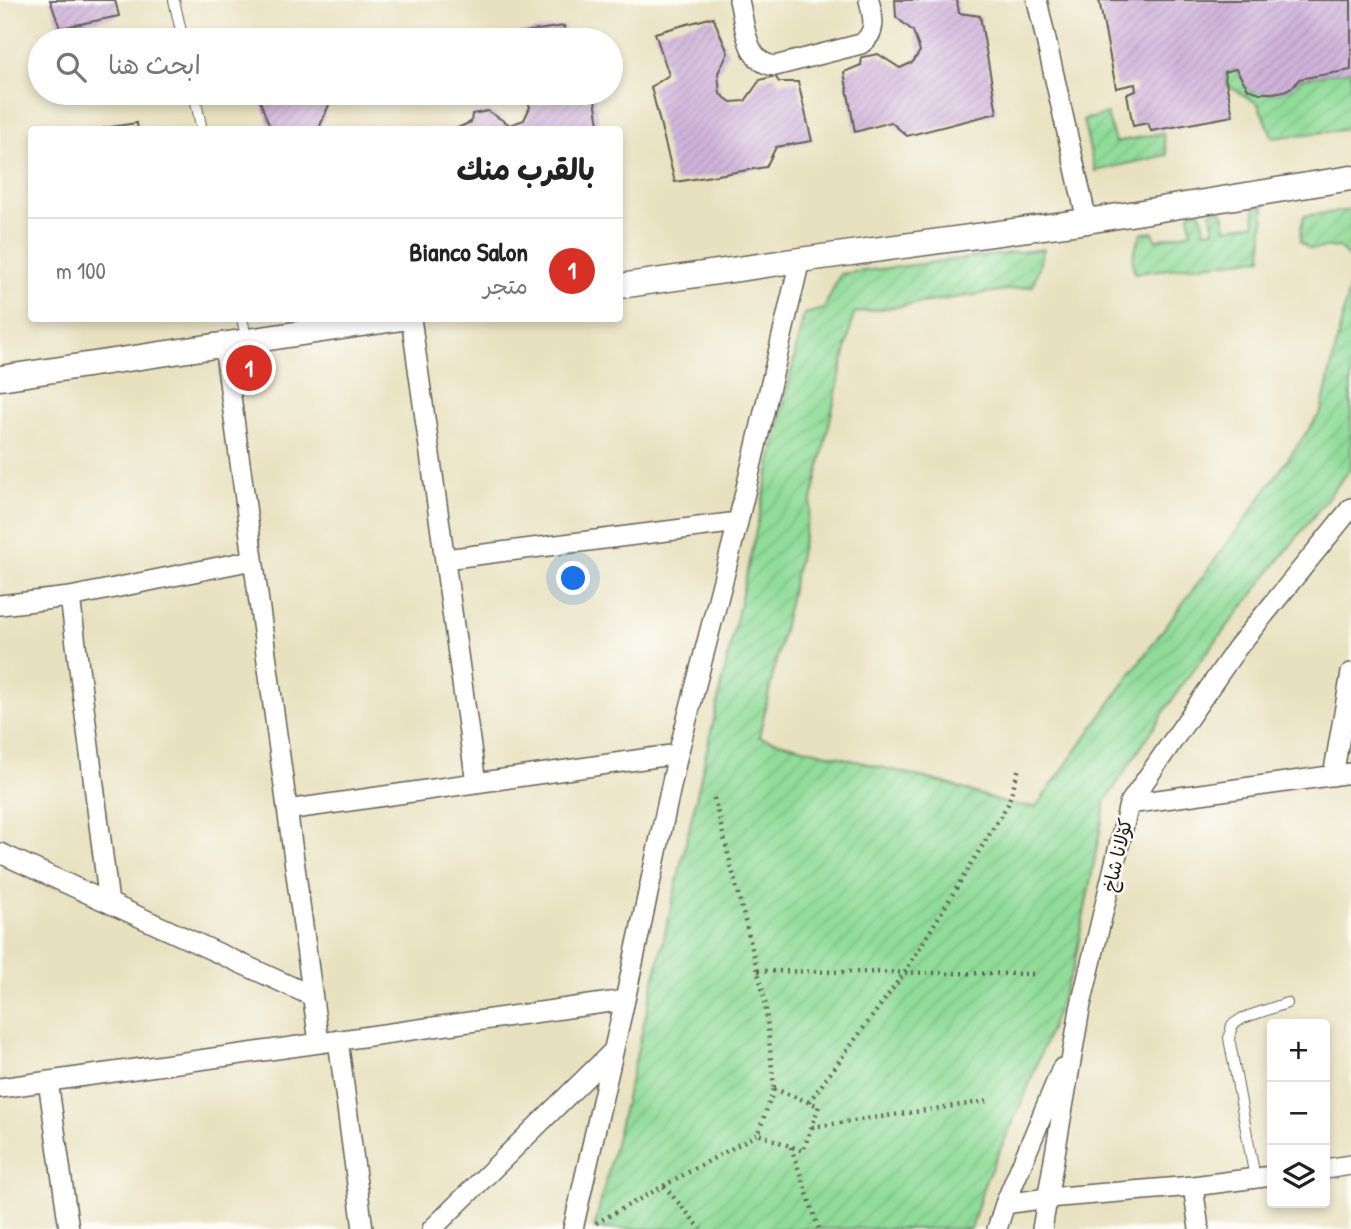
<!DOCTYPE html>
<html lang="ar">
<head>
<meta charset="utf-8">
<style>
	body { margin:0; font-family:"Patrick Hand","Playpen Sans Arabic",sans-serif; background:#f2f2f2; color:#222; direction:rtl }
	.controls { position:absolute; right:21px; bottom:21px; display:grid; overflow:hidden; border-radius:7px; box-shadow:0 4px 10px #0003 }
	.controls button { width:63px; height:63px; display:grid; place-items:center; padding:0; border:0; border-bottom:2px solid #e0e0e0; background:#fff; color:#222; font:35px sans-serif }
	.you { position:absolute; left:574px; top:579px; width:24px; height:24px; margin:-18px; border:5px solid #fff; border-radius:50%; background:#1a73e8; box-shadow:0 0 0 10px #1a73e833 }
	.badge { display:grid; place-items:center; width:46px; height:46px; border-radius:50%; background:#d93025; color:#fff; font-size:23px; font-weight:700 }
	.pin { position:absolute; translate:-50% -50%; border:4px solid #fff; box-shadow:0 2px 7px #0006 }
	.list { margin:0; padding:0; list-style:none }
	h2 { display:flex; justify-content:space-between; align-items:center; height:91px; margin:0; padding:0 28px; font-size:30px }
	h2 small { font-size:23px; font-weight:400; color:#767676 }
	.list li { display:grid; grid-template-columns:46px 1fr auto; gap:21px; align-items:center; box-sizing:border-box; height:105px; padding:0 28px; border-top:2px solid #e0e0e0 }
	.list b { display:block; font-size:26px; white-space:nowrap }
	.list p { margin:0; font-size:23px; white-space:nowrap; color:#767676 }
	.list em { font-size:23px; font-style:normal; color:#767676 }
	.icon { flex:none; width:38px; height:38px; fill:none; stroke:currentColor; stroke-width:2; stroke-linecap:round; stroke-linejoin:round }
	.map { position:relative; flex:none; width:1351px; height:1229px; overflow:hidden; direction:ltr }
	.search { position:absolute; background:#fff; box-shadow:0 4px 10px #0003; left:28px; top:28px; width:595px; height:77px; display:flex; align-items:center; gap:18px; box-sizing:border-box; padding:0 24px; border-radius:38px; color:#767676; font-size:26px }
	.panel { position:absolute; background:#fff; box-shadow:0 4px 10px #0003; left:28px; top:126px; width:595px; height:196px; border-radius:7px; direction:rtl }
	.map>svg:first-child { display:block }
	.garden { fill:url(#garden-furrows); stroke:#567c5a; stroke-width:2 }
	.building { fill:url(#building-hatch) }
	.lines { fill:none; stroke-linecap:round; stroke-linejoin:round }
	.service-casing { stroke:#636155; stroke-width:12 }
	.minor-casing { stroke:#636155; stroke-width:22 }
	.tertiary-casing { stroke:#636155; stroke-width:27 }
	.path { stroke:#636155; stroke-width:4.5; stroke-dasharray:2 5; stroke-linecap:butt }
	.service { stroke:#fff; stroke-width:10 }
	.minor { stroke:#fff; stroke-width:19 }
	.tertiary { stroke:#fff; stroke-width:24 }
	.labels { text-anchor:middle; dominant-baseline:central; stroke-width:5; stroke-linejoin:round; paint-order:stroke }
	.street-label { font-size:19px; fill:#1c1c1c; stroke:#fdfcf7 }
</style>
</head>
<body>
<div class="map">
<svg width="1351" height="1229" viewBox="0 0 1351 1229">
	<defs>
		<pattern id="garden-furrows" width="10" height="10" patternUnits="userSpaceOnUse" patternTransform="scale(1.75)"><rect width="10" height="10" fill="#90dc99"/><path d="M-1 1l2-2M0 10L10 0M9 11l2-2" fill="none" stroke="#7cbc83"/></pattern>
		<pattern id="building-hatch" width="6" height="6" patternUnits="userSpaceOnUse" patternTransform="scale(1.75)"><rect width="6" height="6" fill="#cfb2da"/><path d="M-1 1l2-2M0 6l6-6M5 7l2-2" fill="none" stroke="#b198ba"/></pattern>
	</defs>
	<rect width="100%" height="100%" fill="#fdfcf7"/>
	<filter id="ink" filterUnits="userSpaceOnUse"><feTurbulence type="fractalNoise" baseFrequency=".0143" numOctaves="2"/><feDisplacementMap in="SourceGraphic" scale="14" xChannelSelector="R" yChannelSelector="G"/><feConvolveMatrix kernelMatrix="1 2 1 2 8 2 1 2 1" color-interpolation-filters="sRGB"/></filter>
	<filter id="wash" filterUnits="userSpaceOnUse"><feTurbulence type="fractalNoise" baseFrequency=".00686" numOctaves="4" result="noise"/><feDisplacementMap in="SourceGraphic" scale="28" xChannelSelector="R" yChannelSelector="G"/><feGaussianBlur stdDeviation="1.57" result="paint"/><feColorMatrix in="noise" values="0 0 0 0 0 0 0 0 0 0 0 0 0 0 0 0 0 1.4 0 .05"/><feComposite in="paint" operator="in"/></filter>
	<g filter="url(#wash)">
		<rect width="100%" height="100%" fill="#e8e1bf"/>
		<path class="garden" d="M 1236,69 L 1248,89 C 1266,95 1288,96 1299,79 L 1351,70 L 1351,129 L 1273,138 L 1258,104 L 1227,85 L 1224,72 Z
			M 1107,114 L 1115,142 L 1163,133 L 1167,155 L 1095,171 L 1083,120 Z
			M 1264,205 L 1262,258 L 1135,273 C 1129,259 1136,246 1142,233 L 1153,232 L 1156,240 L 1191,232 L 1189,213 L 1200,210 L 1205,231 L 1214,230 L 1211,212 L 1222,209 L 1226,228 L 1255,224 L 1254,207 Z
			M 1351,210 L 1351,269 L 1350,259 L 1339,247 L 1310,249 L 1300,241 L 1301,228 L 1304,216 Z
			M 1044,249 L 1033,286 L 854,313 L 759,737 L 945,783 L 1008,804 L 1036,807 L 1145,654 L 1250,513 L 1321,412 L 1351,280 L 1351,468 L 1184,682 L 1106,800 L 1074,966 L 1023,1100 L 985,1182 L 971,1229 L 594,1229 C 670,925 736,620 804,314 L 824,309 L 840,274 Z"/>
		<g id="blocks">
			<path class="building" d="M 50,0 L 115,0 L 119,16 L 60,28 Z
				M 895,0 L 957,0 L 959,13 L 980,16 L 997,113 L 907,136 L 891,122 L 855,132 L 844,72 L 861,65 L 862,57 L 878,54 L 900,68 L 913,62 L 920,51 L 913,31 L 896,17 Z
				M 1099,0 L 1351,0 L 1351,70 L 1299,79 L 1294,86 L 1284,91 L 1273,93 L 1260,93 L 1248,89 L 1236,69 L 1224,72 L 1233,116 L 1151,131 L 1148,123 L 1133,126 L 1127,94 L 1136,91 L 1135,84 L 1116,88 Z
				M 713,17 L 728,53 L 718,73 L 720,94 L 731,102 L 745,101 L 760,80 L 775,76 L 779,82 L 798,82 L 812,141 L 776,147 L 766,167 L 675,182 L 651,87 L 669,75 L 655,33 Z
				M 564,26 L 566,40 L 505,40 L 505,35 Z
				M 257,93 L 323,93 L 329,105 L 320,126 L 320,130 L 271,130 Z
				M 525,93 L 594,93 L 600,130 L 453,130 L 471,122 L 472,114 L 488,111 L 510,125 L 524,120 L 530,107 Z
				M 137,123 L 138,130 L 103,130 L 103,128 Z"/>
		</g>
	</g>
	<g filter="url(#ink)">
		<use href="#blocks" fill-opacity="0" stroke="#636155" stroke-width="2"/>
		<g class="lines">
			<defs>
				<path id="service" d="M 174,0 L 183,40
					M 194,93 L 202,130
					M 242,318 L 247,342
					M 1255,1178 L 1229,1038 L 1232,1025 L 1243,1018 L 1287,1003"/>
				<path id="minor" d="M 739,0 C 745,24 745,63 775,66 L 861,44 C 878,32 873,17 869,0
					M 1037,0 L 1087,221
					M 411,318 L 476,783
					M 224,345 L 319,1043
					M 445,559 L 738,522
					M 70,597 L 109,903
					M 0,605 L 70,597 L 253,560
					M 1333,776 L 1351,673
					M 1129,804 L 1351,773
					M 287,810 L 678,754
					M 0,853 L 312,996
					M 338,1040 L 363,1229
					M 1062,1068 L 1005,1204 L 1047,1198 L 1193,1186 L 1272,1176
					M 48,1081 L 69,1229
					M 0,1088 L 625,1000
					M 1325,1169 L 1351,1165
					M 1193,1186 L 1199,1229
					M 432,1229 L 613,1051
					M 573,1229 L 625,1000 L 678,754 L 738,522 L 800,260
					M 997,1229 L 1005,1204
					M 1042,1229 L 1080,1009 L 1129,804 L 1237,648 L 1351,508"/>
				<path id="tertiary" d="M 620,286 L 800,260 L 1087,221 L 1351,178
					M 0,378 L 402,318"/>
			</defs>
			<use href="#service" class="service-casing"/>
			<use href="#minor" class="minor-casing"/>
			<use href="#tertiary" class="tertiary-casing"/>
			<path class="path" d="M 714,798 L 765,1000 L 774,1089
				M 758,971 L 1037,974
				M 774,1089 L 819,1106 L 803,1151 L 758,1134 Z
				M 809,1102 L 905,972 L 1008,804 L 1019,768
				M 812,1127 L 988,1101
				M 791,1147 L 819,1229
				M 664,1186 L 701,1229
				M 596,1223 L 758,1134"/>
			<use href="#service" class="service"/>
			<use href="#minor" class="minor"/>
			<use href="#tertiary" class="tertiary"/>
		</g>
	</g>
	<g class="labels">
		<g class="street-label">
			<text transform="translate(1117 855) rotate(-77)">کۆلانا شاخ</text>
		</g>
	</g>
</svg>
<div class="controls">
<button>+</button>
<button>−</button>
<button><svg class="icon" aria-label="layers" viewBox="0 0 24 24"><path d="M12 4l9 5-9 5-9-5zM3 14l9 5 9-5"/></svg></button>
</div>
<div class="you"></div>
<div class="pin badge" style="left:249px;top:368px">1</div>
<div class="search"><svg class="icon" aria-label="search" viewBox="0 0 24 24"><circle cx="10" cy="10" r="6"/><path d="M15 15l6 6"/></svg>ابحث هنا</div>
<section class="panel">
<h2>بالقرب منك<small></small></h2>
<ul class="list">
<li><span class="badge">1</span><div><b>Bianco Salon</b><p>متجر</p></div><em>100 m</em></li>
</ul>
</section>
</div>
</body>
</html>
